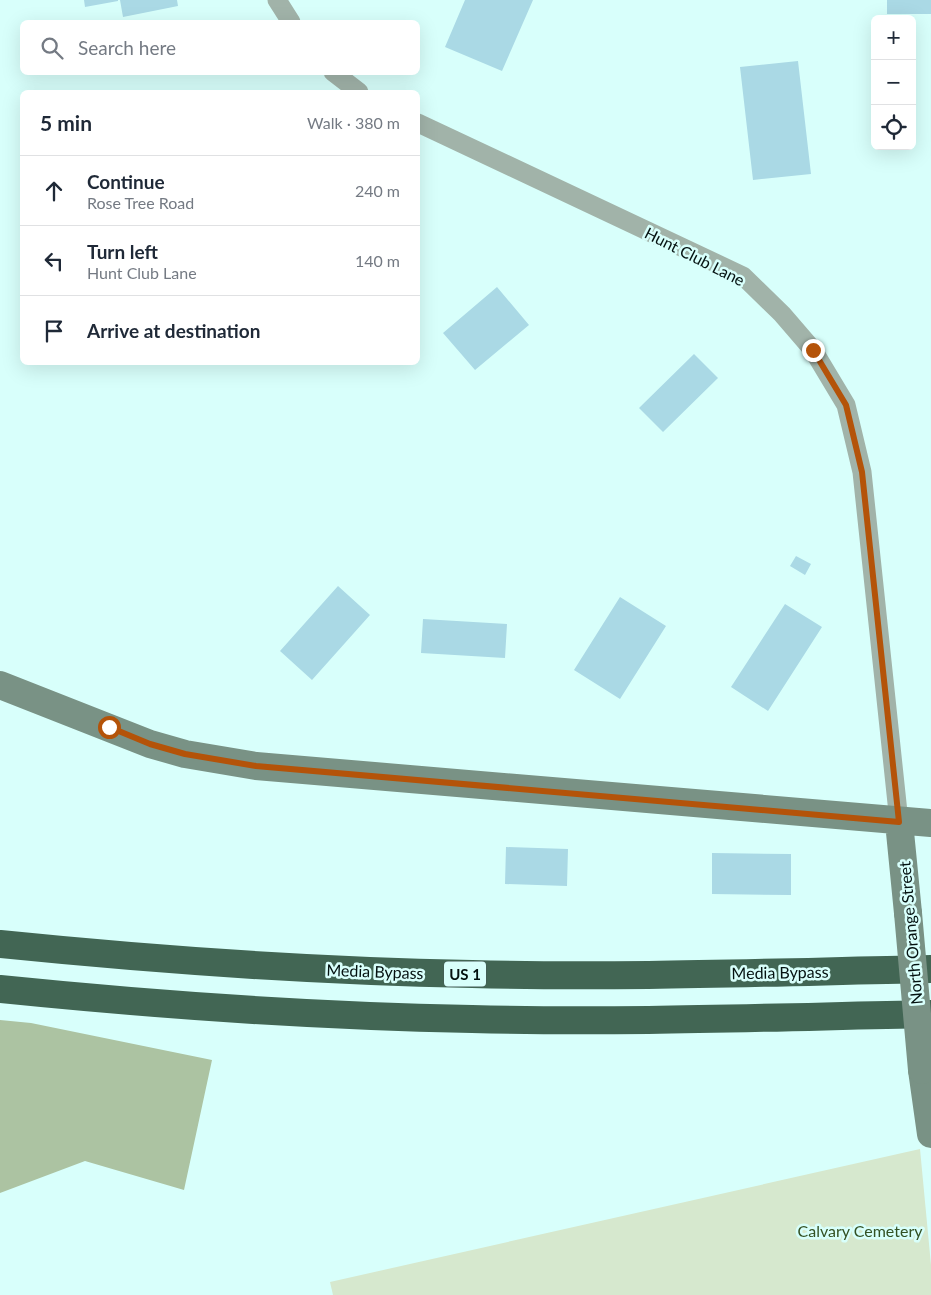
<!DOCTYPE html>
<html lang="en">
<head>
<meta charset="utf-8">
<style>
	body { margin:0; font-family:Lato,sans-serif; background:#f2f2f3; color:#1f2937 }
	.controls { position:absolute; right:15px; top:15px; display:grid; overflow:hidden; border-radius:8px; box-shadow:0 5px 20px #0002 }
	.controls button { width:45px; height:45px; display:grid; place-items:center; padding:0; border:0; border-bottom:1px solid #e0e1e3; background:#fff; color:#1f2937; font:25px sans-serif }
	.stop { position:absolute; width:15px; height:15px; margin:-11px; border:4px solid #b45309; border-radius:50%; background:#fff }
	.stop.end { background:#b45309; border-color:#fff; box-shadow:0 1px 5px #0008 }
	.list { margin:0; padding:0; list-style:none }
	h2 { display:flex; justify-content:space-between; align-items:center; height:65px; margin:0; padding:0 20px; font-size:21px }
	h2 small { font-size:16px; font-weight:400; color:#747a83 }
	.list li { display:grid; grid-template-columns:32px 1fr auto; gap:15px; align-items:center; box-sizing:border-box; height:70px; padding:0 20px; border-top:1px solid #e0e1e3 }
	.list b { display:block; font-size:19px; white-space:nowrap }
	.list p { margin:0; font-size:16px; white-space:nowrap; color:#747a83 }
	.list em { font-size:16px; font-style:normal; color:#747a83 }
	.icon { flex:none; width:28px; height:28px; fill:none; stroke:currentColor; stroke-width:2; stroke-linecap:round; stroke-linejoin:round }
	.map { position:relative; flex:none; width:931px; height:1295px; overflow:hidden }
	.search { position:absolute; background:#fff; box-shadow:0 5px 20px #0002; left:20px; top:20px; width:400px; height:55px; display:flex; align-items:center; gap:12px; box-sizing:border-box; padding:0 18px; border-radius:8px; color:#747a83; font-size:19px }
	.panel { position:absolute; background:#fff; box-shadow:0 5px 20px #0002; left:20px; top:90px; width:400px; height:275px; border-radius:8px }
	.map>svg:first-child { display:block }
	.green { fill:#d6e8ce }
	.forest { fill:#acc3a2 }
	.building { fill:#aad9e5 }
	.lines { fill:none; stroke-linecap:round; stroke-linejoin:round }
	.street { stroke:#a1b3a9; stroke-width:19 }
	.secondary { stroke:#799285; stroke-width:28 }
	.highway { stroke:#426654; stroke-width:28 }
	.secondary-bridge { stroke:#799285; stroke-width:28 }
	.route { stroke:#b45309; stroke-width:6 }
	.labels { text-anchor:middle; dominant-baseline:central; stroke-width:5; stroke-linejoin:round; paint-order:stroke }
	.shield { fill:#d8fffb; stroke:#445856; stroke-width:1 }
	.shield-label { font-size:15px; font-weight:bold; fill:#041110 }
	.street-label { font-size:16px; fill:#041110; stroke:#d8fffb }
	.park-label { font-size:16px; fill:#335123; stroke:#d8fffb }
</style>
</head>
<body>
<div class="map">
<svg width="931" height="1295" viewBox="0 0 931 1295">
	<rect width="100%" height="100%" fill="#d8fffb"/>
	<path class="green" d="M 920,1149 L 931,1265 L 931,1295 L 333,1295 L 330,1282 Z"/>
	<path class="forest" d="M 0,1020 L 31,1023 L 212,1060 L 184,1190 L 85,1161 L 0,1193 Z"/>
	<path class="building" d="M 84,0 L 118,0 L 118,1 L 85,7 Z
		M 120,0 L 177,0 L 178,6 L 123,17 Z
		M 465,0 L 533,0 L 502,71 L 445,47 Z
		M 887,0 L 931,0 L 931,14 L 887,14 Z
		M 798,61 L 811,174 L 753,180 L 740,67 Z
		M 497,287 L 529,325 L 475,370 L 443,333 Z
		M 694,354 L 718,378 L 663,432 L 639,408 Z
		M 796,556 L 811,564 L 805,575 L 790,566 Z
		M 338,586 L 370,615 L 312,680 L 280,651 Z
		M 620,597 L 666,626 L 620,699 L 574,670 Z
		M 785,604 L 822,627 L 768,711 L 731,687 Z
		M 423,619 L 507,624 L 505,658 L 421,653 Z
		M 506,847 L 568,849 L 567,886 L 505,884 Z
		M 712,853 L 791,854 L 791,895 L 712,894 Z"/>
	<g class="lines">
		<path class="street" d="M 277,0 L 291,22
			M 333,72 L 359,92
			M 418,123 L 743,276 L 782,314 L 813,350 L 846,405 L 862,472 L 899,822"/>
		<path class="secondary" d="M 0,685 L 150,744 L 185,754 L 256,766 L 931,823
			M 899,822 L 908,913
			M 922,1070 L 931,1134"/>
		<path class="highway" d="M 0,944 C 157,960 314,971 472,974 C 625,978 778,972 931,969
			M 0,989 C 157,1005 314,1016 472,1019 C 625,1023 778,1017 931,1014"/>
		<path class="secondary-bridge" d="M 908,913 L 922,1070"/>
	</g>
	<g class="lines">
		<path class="route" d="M 109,727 L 150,744 L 185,754 L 256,766 L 899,822 L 862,472 L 846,405 L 813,350"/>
	</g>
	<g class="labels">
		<rect class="shield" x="444" y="961.5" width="42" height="25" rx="4"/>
		<g class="shield-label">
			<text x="465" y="974">US 1</text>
		</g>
		<g class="street-label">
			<text transform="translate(695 256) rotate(27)">Hunt Club Lane</text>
			<text transform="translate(910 933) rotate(-95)">North Orange Street</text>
			<text transform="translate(375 971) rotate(2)">Media Bypass</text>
			<text transform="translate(780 972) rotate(-1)">Media Bypass</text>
		</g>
		<g class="park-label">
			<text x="860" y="1230">Calvary Cemetery</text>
		</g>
	</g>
</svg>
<div class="controls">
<button>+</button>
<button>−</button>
<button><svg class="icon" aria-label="locate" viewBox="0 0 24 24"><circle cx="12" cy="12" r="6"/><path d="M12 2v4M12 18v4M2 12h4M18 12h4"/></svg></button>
</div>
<div class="stop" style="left:109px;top:727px"></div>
<div class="stop end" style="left:813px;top:350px"></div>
<div class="search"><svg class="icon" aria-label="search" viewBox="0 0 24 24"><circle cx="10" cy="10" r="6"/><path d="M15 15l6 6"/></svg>Search here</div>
<section class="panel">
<h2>5 min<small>Walk · 380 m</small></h2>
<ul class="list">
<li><svg class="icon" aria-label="ahead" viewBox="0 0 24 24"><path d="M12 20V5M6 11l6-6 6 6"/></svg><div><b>Continue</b><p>Rose Tree Road</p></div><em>240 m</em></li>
<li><svg class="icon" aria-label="left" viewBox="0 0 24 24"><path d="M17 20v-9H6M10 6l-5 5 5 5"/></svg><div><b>Turn left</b><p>Hunt Club Lane</p></div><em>140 m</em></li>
<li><svg class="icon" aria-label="arrive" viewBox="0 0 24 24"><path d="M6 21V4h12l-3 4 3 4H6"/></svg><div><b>Arrive at destination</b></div></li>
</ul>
</section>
</div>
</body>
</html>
